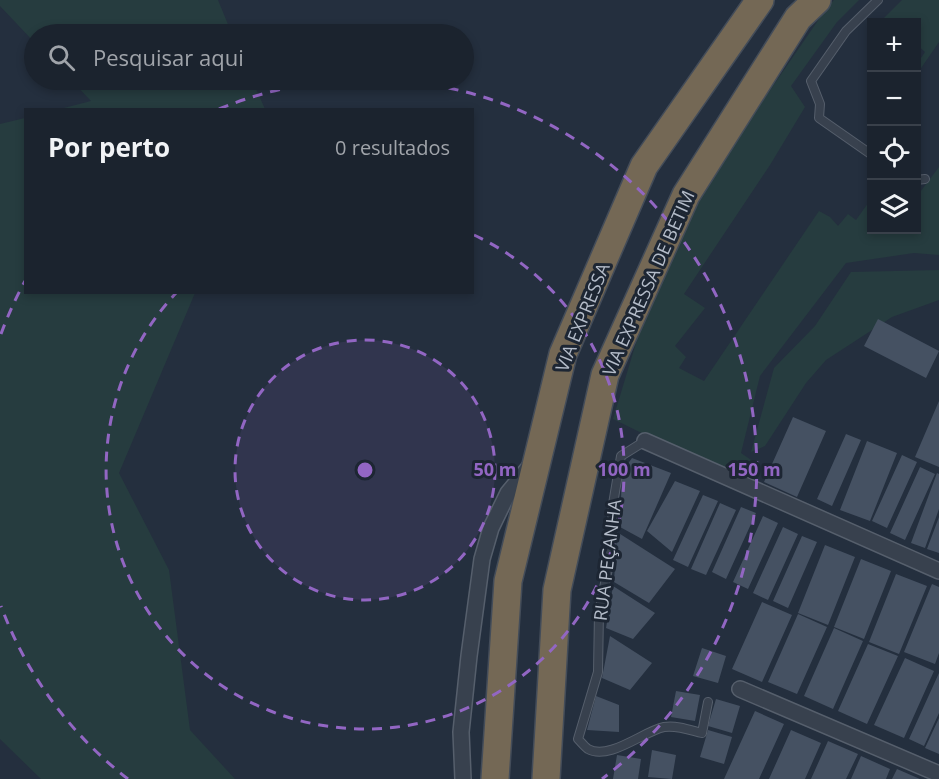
<!DOCTYPE html>
<html lang="pt">
<head>
<meta charset="utf-8">
<style>
	body { margin:0; font-family:"Open Sans",sans-serif; background:#282f3a; color:#f1f3f6 }
	.controls { position:absolute; right:18px; top:18px; display:grid; overflow:hidden; border-radius:0px; box-shadow:0 3px 9px #0003 }
	.controls button { width:54px; height:54px; display:grid; place-items:center; padding:0; border:0; border-bottom:2px solid #39404a; background:#1b232e; color:#f1f3f6; font:30px sans-serif }
	.list { margin:0; padding:0; list-style:none }
	h2 { display:flex; justify-content:space-between; align-items:center; height:78px; margin:0; padding:0 24px; font-size:26px }
	h2 small { font-size:20px; font-weight:400; color:#a0a4aa }
	.icon { flex:none; width:33px; height:33px; fill:none; stroke:currentColor; stroke-width:2; stroke-linecap:round; stroke-linejoin:round }
	.map { position:relative; flex:none; width:939px; height:779px; overflow:hidden }
	.search { position:absolute; background:#1b232e; box-shadow:0 3px 9px #0003; left:24px; top:24px; width:450px; height:66px; display:flex; align-items:center; gap:15px; box-sizing:border-box; padding:0 21px; border-radius:33px; color:#a0a4aa; font-size:22px }
	.panel { position:absolute; background:#1b232e; box-shadow:0 3px 9px #0003; left:24px; top:108px; width:450px; height:186px; border-radius:0px }
	.map>svg:first-child { display:block }
	.green { fill:#263c3f }
	.building { fill:#455162 }
	.lines { fill:none; stroke-linecap:round; stroke-linejoin:round }
	.lane-casing { stroke:#565f6c; stroke-width:10 }
	.street-casing { stroke:#565f6c; stroke-width:18 }
	.highway-casing { stroke:#434c59; stroke-width:30 }
	.lane { stroke:#38414e; stroke-width:8 }
	.street { stroke:#38414e; stroke-width:15 }
	.highway { stroke:#746855; stroke-width:27 }
	.ring { fill:none; stroke:#9266c3; stroke-width:3; stroke-dasharray:10 8 }
	.labels { text-anchor:middle; dominant-baseline:central; stroke-width:6; stroke-linejoin:round; paint-order:stroke }
	.street-label { font-size:18px; fill:#b4bcc9; stroke:#1d2633 }
	.centre { fill:#9266c3; stroke:#1d2633; stroke-width:3 }
	.ring-label { font-size:18px; text-anchor:middle; font-weight:bold; fill:#9266c3; stroke:#1d2633; stroke-width:6; stroke-linejoin:round; paint-order:stroke }
</style>
</head>
<body>
<div class="map">
<svg width="939" height="779" viewBox="0 0 939 779">
	<rect width="100%" height="100%" fill="#242f3e"/>
	<path class="green" d="M 0,0 L 218,0 L 232,34 L 34,34 L 34,42 L 0,6 Z
		M 834,0 L 859,0 L 837,22 L 791,86 L 805,107 L 770,165 L 684,294 L 705,308 L 675,346 L 686,357 L 679,368 L 704,381 L 819,211 L 830,217 L 838,226 L 848,214 L 856,220 L 871,199 L 872,230 L 916,230 L 917,196 L 939,167 L 939,255 L 914,253 L 846,263 L 760,376 L 741,453 L 754,462 L 744,483 L 613,419 L 642,323 L 666,255 L 713,173 L 828,6 Z
		M 902,0 L 939,0 L 939,42 L 917,74 L 917,64 L 925,52 L 917,45 L 916,22 L 886,22 L 882,20 Z
		M 71,80 L 252,80 L 265,109 L 60,109 L 91,101 Z
		M 25,118 L 26,292 L 195,293 L 119,473 L 169,570 L 190,730 L 235,779 L 41,779 L 0,739 L 0,124 Z
		M 939,270 L 939,300 L 892,317 L 826,360 L 806,383 L 765,446 L 751,452 L 774,368 L 815,326 L 851,272 Z"/>
	<path class="building" d="M 878,319 L 939,351 L 926,378 L 864,346 Z
		M 939,401 L 939,467 L 915,457 Z
		M 793,417 L 826,431 L 797,497 L 764,482 Z
		M 846,434 L 861,440 L 832,506 L 817,499 Z
		M 867,441 L 897,453 L 870,521 L 840,510 Z
		M 902,455 L 917,462 L 887,528 L 872,521 Z
		M 632,458 L 671,473 L 642,539 L 620,527 L 622,472 Z
		M 920,467 L 935,474 L 905,540 L 890,533 Z
		M 937,473 L 939,474 L 939,509 L 925,548 L 911,543 Z
		M 675,481 L 700,491 L 672,552 L 647,531 Z
		M 703,495 L 718,501 L 688,567 L 673,560 Z
		M 720,503 L 736,510 L 706,575 L 691,569 Z
		M 741,507 L 756,513 L 726,579 L 712,572 Z
		M 763,516 L 778,523 L 748,589 L 733,582 Z
		M 939,517 L 939,553 L 927,549 Z
		M 783,527 L 798,534 L 768,600 L 753,593 Z
		M 617,532 L 675,569 L 649,603 L 614,582 Z
		M 802,536 L 817,542 L 788,608 L 773,601 Z
		M 825,545 L 855,557 L 828,625 L 798,613 Z
		M 861,559 L 891,571 L 864,639 L 834,627 Z
		M 896,574 L 927,586 L 899,654 L 869,642 Z
		M 932,584 L 939,587 L 939,653 L 935,664 L 904,652 Z
		M 613,586 L 655,613 L 633,639 L 606,628 Z
		M 762,602 L 792,615 L 762,682 L 732,669 Z
		M 798,614 L 827,627 L 797,694 L 768,682 Z
		M 834,628 L 863,641 L 833,709 L 804,696 Z
		M 610,636 L 652,663 L 630,690 L 602,678 Z
		M 868,644 L 898,656 L 867,724 L 838,711 Z
		M 702,648 L 726,656 L 718,683 L 693,676 Z
		M 905,658 L 934,671 L 904,738 L 874,725 Z
		M 939,673 L 939,713 L 924,746 L 909,739 Z
		M 676,691 L 700,695 L 695,721 L 671,717 Z
		M 596,696 L 619,705 L 619,732 L 587,730 Z
		M 716,699 L 740,706 L 732,733 L 708,726 Z
		M 755,711 L 784,724 L 759,779 L 724,779 Z
		M 939,718 L 939,754 L 925,748 Z
		M 708,730 L 732,737 L 724,764 L 700,757 Z
		M 791,730 L 821,743 L 805,779 L 769,779 Z
		M 828,741 L 858,754 L 846,779 L 811,779 Z
		M 652,750 L 676,755 L 672,779 L 648,777 Z
		M 617,755 L 641,759 L 638,779 L 613,779 Z
		M 861,756 L 890,769 L 886,779 L 851,779 Z
		M 897,769 L 920,779 L 892,779 Z"/>
	<g class="lines">
		<defs>
			<path id="lane" d="M 872,155 L 819,118 L 820,104 L 811,81 L 846,31 L 878,0
				M 916,180 L 925,179
				M 645,441 L 621,456 L 613,504 L 610,559 L 599,612 L 598,672 L 578,739 C 581,742 585,747 588,749 C 609,761 644,731 664,727 C 677,725 690,730 702,733 L 708,702"/>
			<path id="street" d="M 645,441 L 939,571
				M 740,689 L 939,774
				M 463,779 L 461,732 L 469,656 L 482,559 L 491,528 L 508,493 L 531,465"/>
			<path id="highway" d="M 495,779 L 508,581 L 563,354 L 644,166 L 760,0
				M 546,779 L 557,590 L 605,375 L 686,195 L 798,18 L 817,0"/>
		</defs>
		<use href="#lane" class="lane-casing"/>
		<use href="#street" class="street-casing"/>
		<use href="#highway" class="highway-casing"/>
		<use href="#lane" class="lane"/>
		<use href="#street" class="street"/>
		<use href="#highway" class="highway"/>
	</g>
	<circle cx="365" cy="470" r="130" fill="#9266c3" fill-opacity=".12"/>
	<g class="ring">
		<circle cx="365" cy="470" r="130"/>
		<path d="M474 235A259 259 0 1 1 176 293"/>
		<path d="M128 779A389 389 0 0 1 1 606M1 334A389 389 0 0 1 25 281M219 109A389 389 0 0 1 602 779"/>
	</g>
	<g class="labels">
		<g class="street-label">
			<text transform="translate(648 283) rotate(-66)">VIA EXPRESSA DE BETIM</text>
			<text transform="translate(582 317) rotate(-68)">VIA EXPRESSA</text>
			<text transform="translate(607 560) rotate(-83)">RUA PEÇANHA</text>
		</g>
	</g>
	<circle cx="365" cy="470" r="9" class="centre"/>
	<g class="ring-label">
		<text x="495" y="476">50 m</text>
		<text x="624" y="476">100 m</text>
		<text x="754" y="476">150 m</text>
	</g>
</svg>
<div class="controls">
<button>+</button>
<button>−</button>
<button><svg class="icon" aria-label="locate" viewBox="0 0 24 24"><circle cx="12" cy="12" r="6"/><path d="M12 2v4M12 18v4M2 12h4M18 12h4"/></svg></button>
<button><svg class="icon" aria-label="layers" viewBox="0 0 24 24"><path d="M12 4l9 5-9 5-9-5zM3 14l9 5 9-5"/></svg></button>
</div>
<div class="search"><svg class="icon" aria-label="search" viewBox="0 0 24 24"><circle cx="10" cy="10" r="6"/><path d="M15 15l6 6"/></svg>Pesquisar aqui</div>
<section class="panel">
<h2>Por perto<small>0 resultados</small></h2>
<ul class="list">
</ul>
</section>
</div>
</body>
</html>
